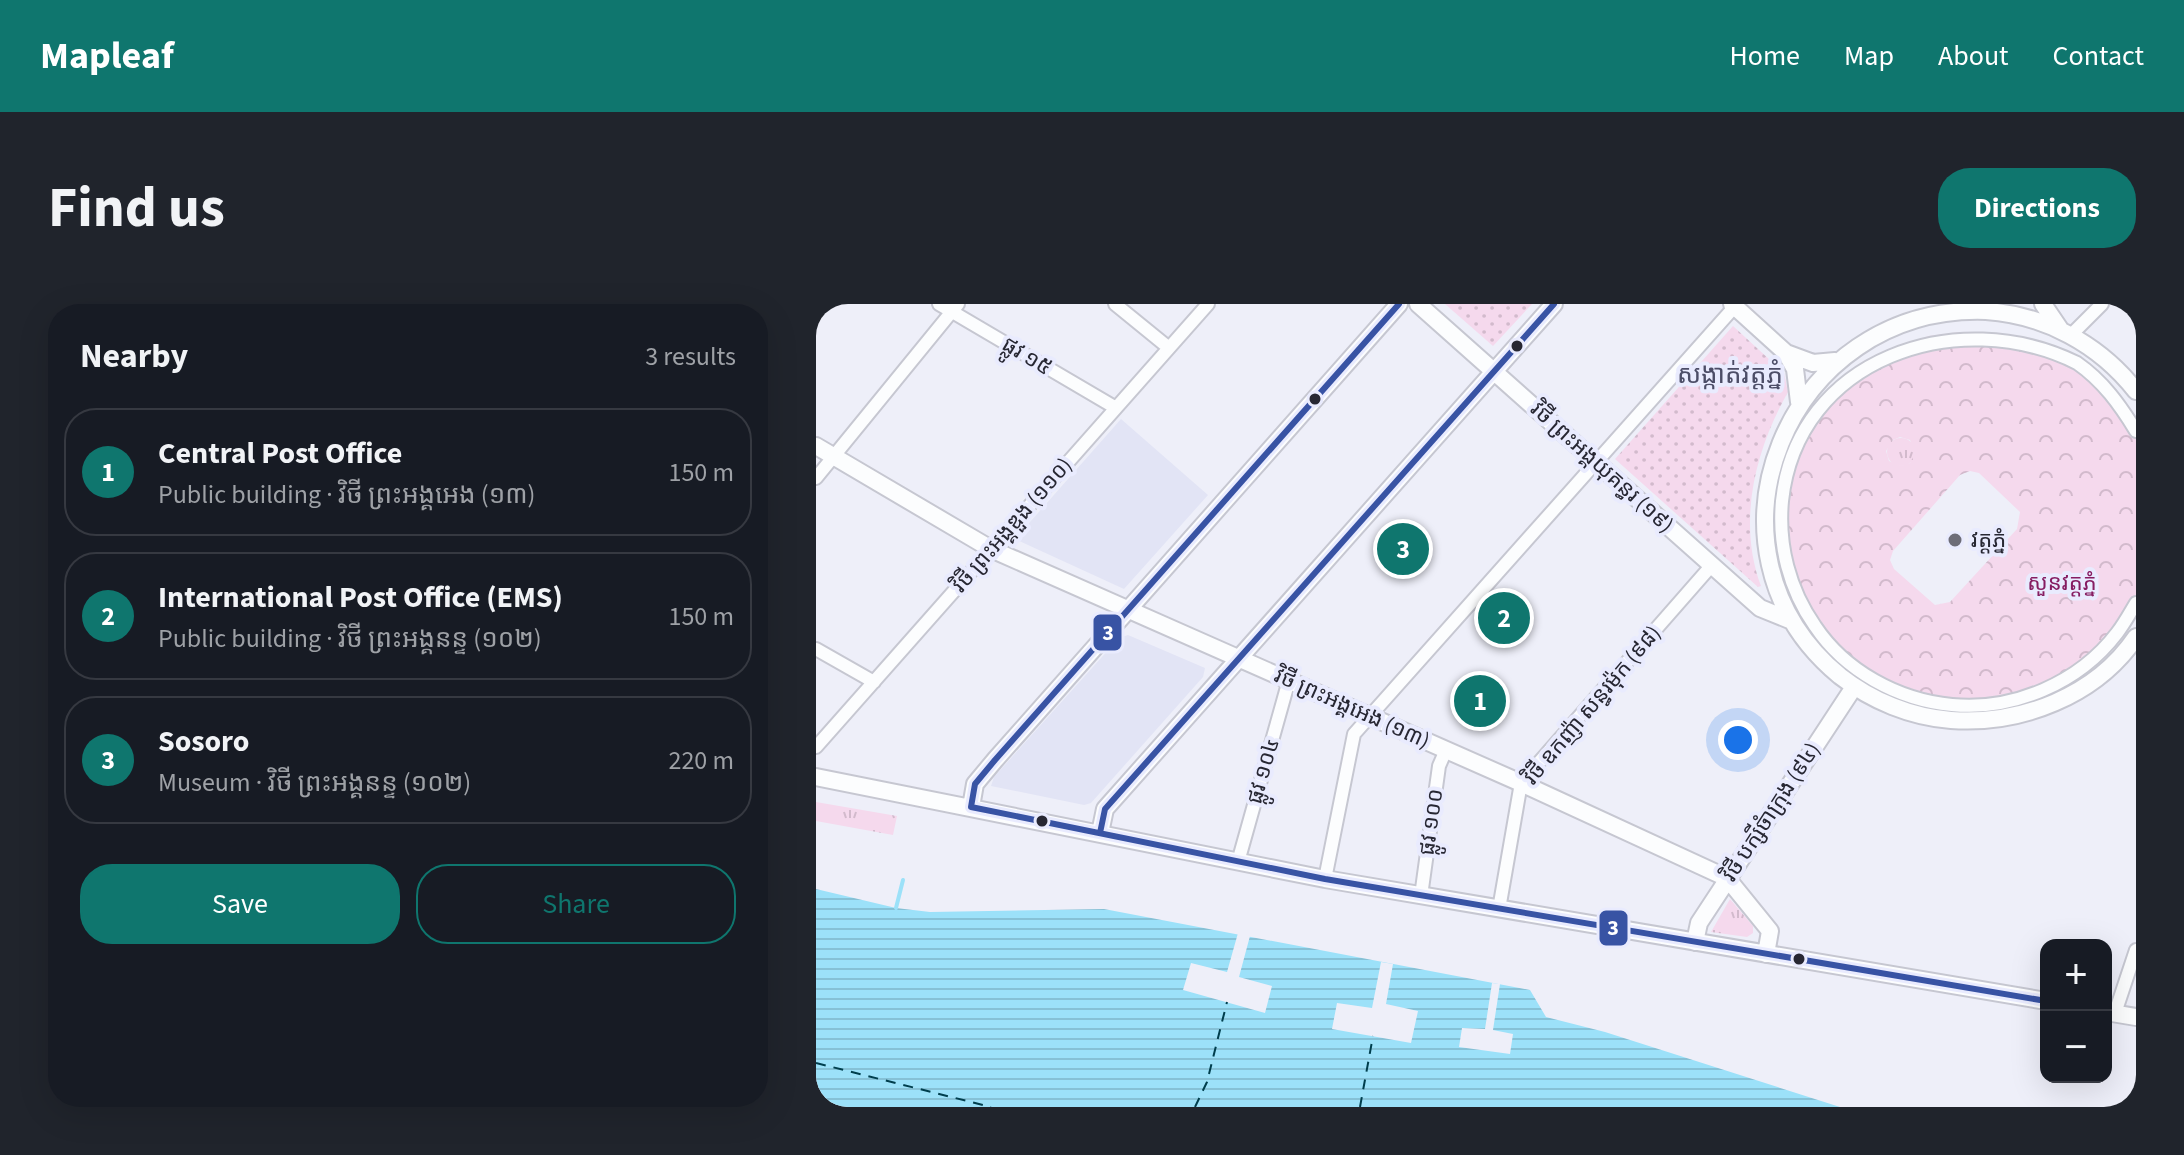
<!DOCTYPE html>
<html lang="en">
<head>
<meta charset="utf-8">
<style>
	body { margin:0; font-family:"Source Sans 3","Noto Sans Khmer",sans-serif; background:#20242c; color:#f1f3f6 }
	.controls { position:absolute; right:24px; bottom:24px; display:grid; overflow:hidden; border-radius:16px; box-shadow:0 8px 32px #0002 }
	.controls button { width:72px; height:72px; display:grid; place-items:center; padding:0; border:0; border-bottom:2px solid #363941; background:#171b24; color:#f1f3f6; font:40px sans-serif }
	.you { position:absolute; left:922px; top:436px; width:28px; height:28px; margin:-20px; border:6px solid #fff; border-radius:50%; background:#1a73e8; box-shadow:0 0 0 12px #1a73e833 }
	.badge { display:grid; place-items:center; width:52px; height:52px; border-radius:50%; background:#0f766e; color:#fff; font-size:26px; font-weight:700 }
	.pin { position:absolute; translate:-50% -50%; border:4px solid #fff; box-shadow:0 2px 8px #0006 }
	.list { margin:0; padding:0; list-style:none }
	h2 { display:flex; justify-content:space-between; align-items:center; height:104px; margin:0; padding:0 32px; font-size:34px }
	h2 small { font-size:26px; font-weight:400; color:#9ea1a6 }
	.list li { display:grid; grid-template-columns:52px 1fr auto; gap:24px; align-items:center; box-sizing:border-box; height:128px; margin:0 16px 16px; padding:0 16px; border:2px solid #363941; border-radius:32px }
	.list b { display:block; font-size:30px; white-space:nowrap }
	.list p { margin:0; font-size:26px; white-space:nowrap; color:#9ea1a6 }
	.list em { font-size:26px; font-style:normal; color:#9ea1a6 }
	.actions { display:flex; gap:16px; padding:24px 32px }
	.actions a { flex:1; padding:18px 0; border:2px solid #0f766e; border-radius:32px; text-align:center; font-size:28px; color:#0f766e }
	.actions .main { background:#0f766e; color:#fff }
	.map { position:relative; flex:none; width:1320px; height:803px; overflow:hidden; border-radius:32px }
	header { display:flex; align-items:center; gap:48px; box-sizing:border-box; height:112px; padding:0 40px; background:#0f766e; color:#fff }
	header strong { font-size:38px }
	nav { display:flex; gap:44px; margin-inline-start:auto; font-size:28px }
	.intro { display:flex; align-items:center; justify-content:space-between; box-sizing:border-box; height:192px; padding:0 48px }
	h1 { margin:0; font-size:56px }
	.button { padding:20px 36px; border-radius:32px; background:#0f766e; color:#fff; font-size:28px; font-weight:700 }
	main { display:flex; gap:48px; padding:0 48px }
	aside { flex:1; background:#171b24; border-radius:32px; box-shadow:0 8px 32px #0002 }
	.map>svg:first-child { display:block }
	.built { fill:#e2e4f5 }
	.grass { fill:url(#grass-tufts) }
	.forest { fill:url(#forest-crowns); fill-rule:evenodd }
	.park { fill:url(#park-dots) }
	.water { fill:url(#water-rules) }
	.pier { fill:#eeeff9 }
	.lines { fill:none; stroke-linecap:round; stroke-linejoin:round }
	.stream { stroke:#9ce1f9; stroke-width:4 }
	.ferry { stroke:#003e4d; stroke-width:2; stroke-dasharray:10 8; stroke-linecap:butt }
	.street-casing { stroke:#c6c7d1; stroke-width:16 }
	.secondary-casing { stroke:#c6c7d1; stroke-width:20 }
	.street { stroke:#fcfdfe; stroke-width:12 }
	.secondary { stroke:#fcfdfe; stroke-width:16 }
	.bus-1-casing { stroke:#e9ebfe; stroke-width:12 }
	.bus-1 { stroke:#3853a4; stroke-width:6 }
	.bus-dot { fill:#272733; stroke:#e9ebfe; stroke-width:3 }
	.poi-dot { fill:#6d6d78; stroke:#e9ebfe; stroke-width:3 }
	.labels { text-anchor:middle; dominant-baseline:central; stroke-width:8; stroke-linejoin:round; paint-order:stroke }
	.street-label { font-size:22px; fill:#272733; stroke:#e9ebfe }
	.poi-label { font-size:22px; fill:#272733; stroke:#e9ebfe; text-anchor:start }
	.park-label { font-size:22px; fill:#861d62; stroke:#e9ebfe }
	.quarter-label { font-size:26px; fill:#4c4d67; stroke:#e9ebfe }
	.line-badge { stroke:#e9ebfe; stroke-width:3 }
	.badge-label { font-size:22px; text-anchor:middle; font-weight:bold; fill:#fff }
</style>
</head>
<body>
<header>
<strong>Mapleaf</strong>
<nav><a>Home</a><a>Map</a><a>About</a><a>Contact</a></nav>
</header>
<div class="intro"><h1>Find us</h1><a class="button">Directions</a></div>
<main>
<aside>
<h2>Nearby<small>3 results</small></h2>
<ul class="list">
<li><span class="badge">1</span><div><b>Central Post Office</b><p>Public building · វិថី ព្រះអង្គអេង (១៣)</p></div><em>150 m</em></li>
<li><span class="badge">2</span><div><b>International Post Office (EMS)</b><p>Public building · វិថី ព្រះអង្គនន្ទ (១០២)</p></div><em>150 m</em></li>
<li><span class="badge">3</span><div><b>Sosoro</b><p>Museum · វិថី ព្រះអង្គនន្ទ (១០២)</p></div><em>220 m</em></li>
</ul>
<div class="actions"><a class="main">Save</a><a>Share</a></div>
</aside>
<div class="map">
<svg width="1320" height="803" viewBox="0 0 1320 803">
	<defs>
		<pattern id="grass-tufts" width="24" height="20" patternUnits="userSpaceOnUse" patternTransform="scale(2)"><rect width="24" height="20" fill="#f5d9ed"/><path d="M3 7l-1-3M5 7V3M7 7l1-3M15 17l-1-3M17 17v-4M19 17l1-3" fill="none" stroke="#d2bacc"/></pattern>
		<pattern id="forest-crowns" width="20" height="18" patternUnits="userSpaceOnUse" patternTransform="scale(2)"><rect width="20" height="18" fill="#f5d9ed"/><path d="M2 6a3 3 0 1 1 6 0M12 15a3 3 0 1 1 6 0" fill="none" stroke="#d2bacc"/></pattern>
		<pattern id="park-dots" width="8" height="8" patternUnits="userSpaceOnUse" patternTransform="scale(2)"><rect width="8" height="8" fill="#f5d9ed"/><path d="M2 2h.1M6 6h.1" fill="none" stroke="#d2bacc" stroke-width="1.8" stroke-linecap="round"/></pattern>
		<pattern id="water-rules" width="6" height="5" patternUnits="userSpaceOnUse" patternTransform="scale(2)"><rect width="6" height="5" fill="#9ce1f9"/><path d="M0 2.5h6" fill="none" stroke="#86c1d6"/></pattern>
	</defs>
	<rect width="100%" height="100%" fill="#eeeff9"/>
	<path class="built" d="M 305,115 L 392,191 L 308,285 L 199,235 Z
		M 312,331 L 389,364 L 387,373 L 275,499 L 268,501 L 175,482 L 178,473 L 303,334 Z"/>
	<path class="grass" d="M1071 148a14 14 0 1 1 28 0a14 14 0 1 1-28 0Z
		M 0,498 L 81,512 L 77,531 L 0,517 Z
		M 914,595 L 937,622 L 937,629 L 931,633 L 895,628 Z"/>
	<path class="forest" d="M 1145,28 L 1177,29 L 1208,35 L 1238,48 L 1282,79 L 1320,131 L 1320,295 L 1298,329 L 1269,359 L 1220,387 L 1146,400 L 1084,387 L 1026,352 L 980,286 L 966,218 L 985,132 L 1039,67 L 1074,45 L 1113,32 ZM 1084,133 L 1094,136 L 1099,149 L 1094,159 L 1085,162 L 1073,157 L 1070,147 L 1077,136 ZM 1154,167 L 1163,169 L 1204,208 L 1201,225 L 1134,298 L 1119,301 L 1078,265 L 1074,256 L 1077,247 L 1144,171 Z"/>
	<path class="park" d="M 629,0 L 716,0 L 677,42 Z
		M 917,22 L 968,69 L 972,88 C 939,146 921,218 945,282 L 942,283 L 799,155 Z"/>
	<path class="water" d="M 0,585 L 80,604 L 114,608 L 288,605 L 714,686 L 730,713 L 789,728 L 1024,803 L 0,803 Z"/>
	<path class="pier" d="M 422,629 L 434,632 L 423,673 L 456,682 L 449,709 L 367,686 L 375,659 L 411,668 Z
		M 565,658 L 577,660 L 570,700 L 602,707 L 595,739 L 516,725 L 521,699 L 556,704 Z
		M 676,679 L 684,680 L 677,726 L 697,730 L 694,750 L 643,743 L 646,724 L 669,725 Z"/>
	<g class="lines">
		<path class="stream" d="M 80,604 L 87,576"/>
		<path class="ferry" d="M 0,759 L 175,803
			M 379,803 L 391,778 L 411,698
			M 544,803 L 557,732"/>
		<defs>
			<path id="street" d="M 123,0 L 300,104
				M 299,0 L 353,44
				M 1255,31 L 1286,0
				M 1320,127 C 1304,101 1287,77 1261,59 C 1142,0 981,54 966,197 C 962,241 973,285 999,322 C 1029,367 1082,396 1136,401 C 1197,407 1263,379 1301,329 C 1308,320 1314,309 1320,299
				M 0,174 L 142,0
				M 0,345 L 58,378
				M 0,443 L 392,0
				M 422,558 L 473,376
				M 509,575 L 538,430 L 921,0
				M 605,592 L 623,462 L 630,446
				M 683,605 L 705,479 L 896,261
				M 1299,709 L 1320,646"/>
			<path id="secondary" d="M 602,0 L 944,304 L 976,317
				M 916,0 L 970,49 L 979,65 L 983,98
				M 1227,0 L 1244,25
				M 970,49 L 997,59 L 1019,57
				M 1320,87 C 1283,40 1229,11 1170,7 C 971,0 870,245 1024,372 C 1056,397 1095,413 1135,416 C 1205,421 1280,392 1320,333
				M 0,142 L 175,245 L 705,479 L 911,574 L 954,627 L 950,650
				M 0,473 L 509,575 L 1230,697
				M 155,503 L 159,480 L 179,456 L 583,0
				M 284,529 L 289,505 L 738,0
				M 879,638 L 883,619 L 1038,383
				M 1290,708 L 1320,713"/>
		</defs>
		<use href="#street" class="street-casing"/>
		<use href="#secondary" class="secondary-casing"/>
		<use href="#street" class="street"/>
		<use href="#secondary" class="secondary"/>
		<defs>
			<path id="bus-1" d="M 583,0 L 179,456 L 159,480 L 155,503 L 509,575 L 1230,697
				M 284,529 L 289,505 L 738,0"/>
		</defs>
		<use href="#bus-1" class="bus-1-casing"/>
		<use href="#bus-1" class="bus-1"/>
	</g>
	<g class="bus-dot">
		<circle cx="701" cy="42" r="7"/>
		<circle cx="499" cy="95" r="7"/>
		<circle cx="226" cy="517" r="7"/>
		<circle cx="983" cy="655" r="7"/>
	</g>
	<circle class="poi-dot" cx="1139" cy="236" r="8"/>
	<g class="labels">
		<g class="street-label">
			<text transform="translate(211 52) rotate(31)">ផ្លូវ ១៥</text>
			<text transform="translate(786 163) rotate(42)">វិថី ព្រះអង្គយុគន្ធរ (១៩)</text>
			<text transform="translate(196 221) rotate(-49)">វិថី ព្រះអង្គឌួង (១១០)</text>
			<text transform="translate(776 401) rotate(-50)">វិថី ឧកញ៉ា សន្ធរម៉ុក (៩៨)</text>
			<text transform="translate(536 404) rotate(24)">វិថី ព្រះអង្គអេង (១៣)</text>
			<text transform="translate(447 467) rotate(-74)">ផ្លូវ ១០៤</text>
			<text transform="translate(955 508) rotate(-57)">វិថី បក្សីចំាក្រុង (៩៤)</text>
			<text transform="translate(615 518) rotate(-82)">ផ្លូវ ១០០</text>
		</g>
		<g class="poi-label">
			<text x="1155" y="236">វត្ដភ្នំ</text>
		</g>
		<g class="park-label">
			<text x="1246" y="279">សួនវត្ដភ្នំ</text>
		</g>
		<g class="quarter-label">
			<text x="914" y="70">សង្កាត់វត្តភ្នំ</text>
		</g>
	</g>
	<g class="line-badge">
		<rect x="276" y="309" width="31" height="39" rx="8" fill="#3853a4"/>
		<rect x="782" y="605" width="31" height="38" rx="8" fill="#3853a4"/>
	</g>
	<g class="badge-label">
		<text x="292" y="336">3</text>
		<text x="797" y="631">3</text>
	</g>
</svg>
<div class="controls">
<button>+</button>
<button>−</button>
</div>
<div class="you"></div>
<div class="pin badge" style="left:664px;top:397px">1</div>
<div class="pin badge" style="left:688px;top:314px">2</div>
<div class="pin badge" style="left:587px;top:245px">3</div>
</div>
</main>
</body>
</html>
